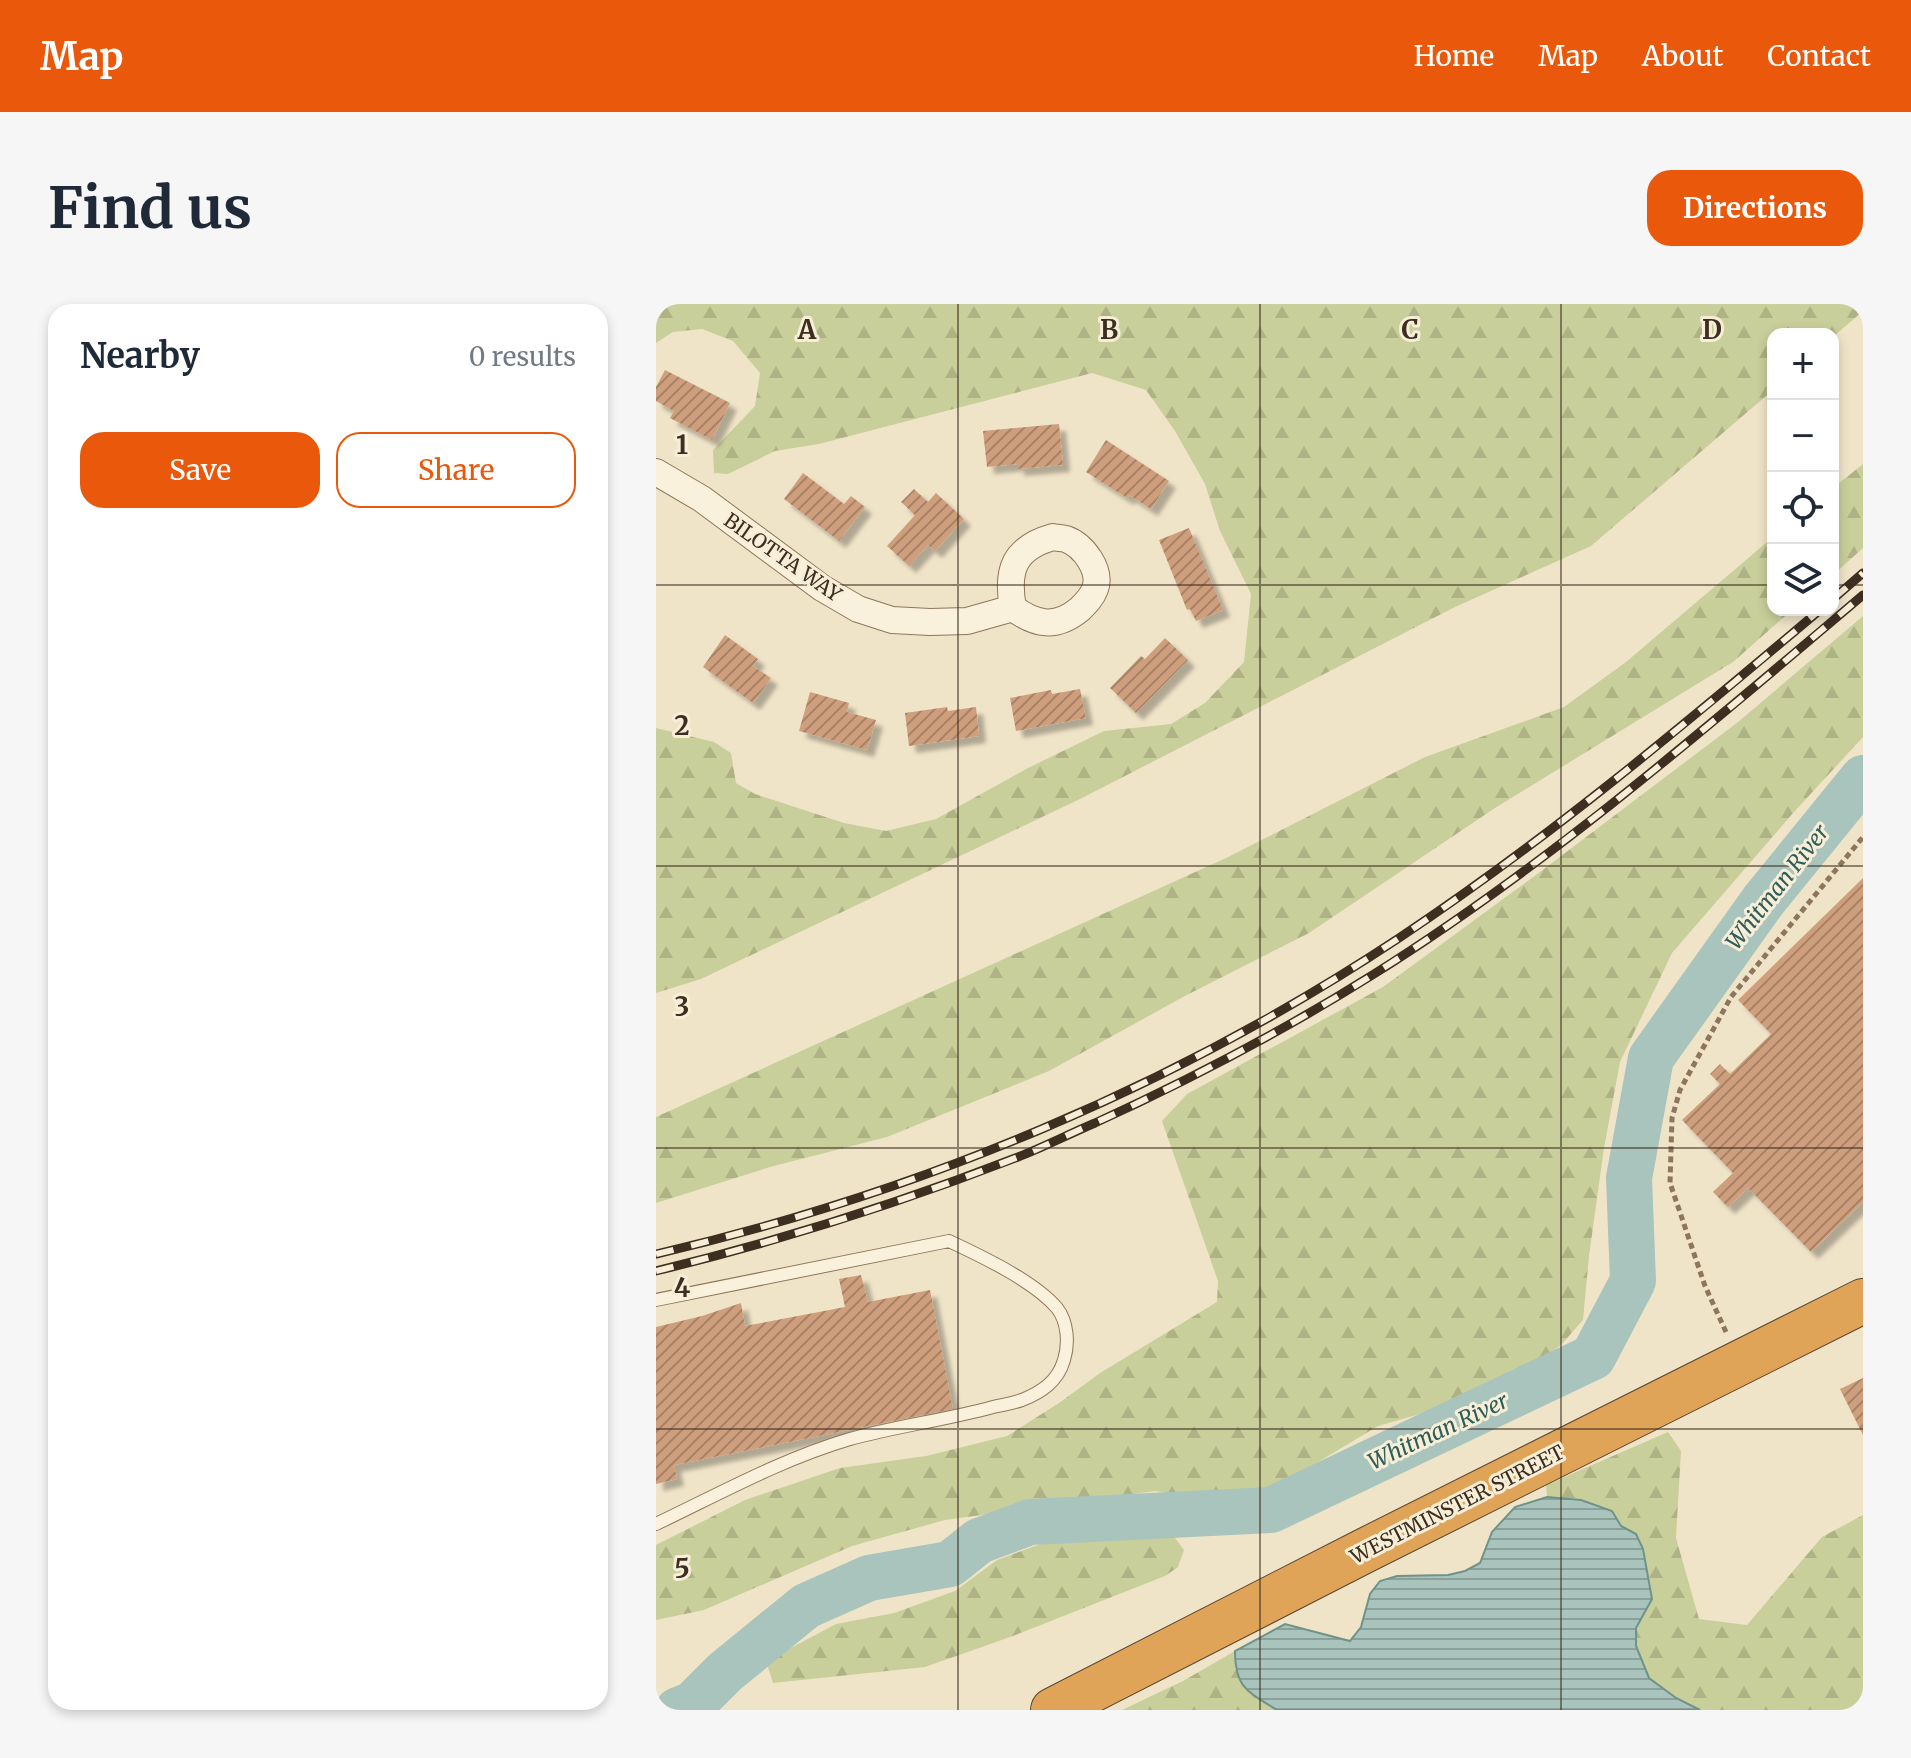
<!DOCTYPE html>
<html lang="en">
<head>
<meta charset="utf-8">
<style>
	body { margin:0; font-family:Merriweather,serif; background:#f6f6f7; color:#1f2937 }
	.controls { position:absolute; right:24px; top:24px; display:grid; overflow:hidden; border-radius:16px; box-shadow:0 4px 12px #0003 }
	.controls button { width:72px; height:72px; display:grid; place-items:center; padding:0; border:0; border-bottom:2px solid #e0e1e3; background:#fff; color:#1f2937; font:40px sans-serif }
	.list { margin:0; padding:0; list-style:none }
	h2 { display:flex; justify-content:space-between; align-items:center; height:104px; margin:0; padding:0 32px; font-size:34px }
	h2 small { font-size:26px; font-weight:400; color:#747a83 }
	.actions { display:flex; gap:16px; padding:24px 32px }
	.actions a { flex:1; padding:18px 0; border:2px solid #ea580c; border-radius:24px; text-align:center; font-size:28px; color:#ea580c }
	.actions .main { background:#ea580c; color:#fff }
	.icon { flex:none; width:44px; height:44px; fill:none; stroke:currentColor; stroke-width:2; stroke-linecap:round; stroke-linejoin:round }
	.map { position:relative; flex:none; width:1207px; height:1406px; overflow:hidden; border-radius:24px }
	header { display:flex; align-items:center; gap:48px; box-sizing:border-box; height:112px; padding:0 40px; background:#ea580c; color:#fff }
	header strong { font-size:38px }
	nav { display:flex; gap:44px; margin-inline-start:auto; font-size:28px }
	.intro { display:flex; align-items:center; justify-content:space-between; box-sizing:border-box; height:192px; padding:0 48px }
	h1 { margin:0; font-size:56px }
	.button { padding:20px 36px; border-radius:24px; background:#ea580c; color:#fff; font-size:28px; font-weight:700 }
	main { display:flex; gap:48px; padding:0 48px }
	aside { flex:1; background:#fff; border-radius:24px; box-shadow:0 4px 12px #0003 }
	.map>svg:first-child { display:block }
	.forest { fill:url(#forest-firs) }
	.water { fill:url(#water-rules); stroke:#6f938a; stroke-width:2 }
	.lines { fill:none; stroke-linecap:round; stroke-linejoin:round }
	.river { stroke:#a9c4bc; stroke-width:46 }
	.building { fill:url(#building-hatch); filter:url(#shadow) }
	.lane-casing { stroke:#8d765c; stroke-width:14 }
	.street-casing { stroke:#8d765c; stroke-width:28 }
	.highway-casing { stroke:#5b4430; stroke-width:46 }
	.path { stroke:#8d765c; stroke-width:5; stroke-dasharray:6 4; stroke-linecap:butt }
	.lane { stroke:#faf1dc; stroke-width:12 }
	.street { stroke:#faf1dc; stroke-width:26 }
	.highway { stroke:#e0a458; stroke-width:44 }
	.rail-casing { stroke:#3d2e20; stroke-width:9 }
	.rail { stroke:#f7eed8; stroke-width:6; stroke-dasharray:18; stroke-linecap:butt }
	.grid { fill:none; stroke:#3d2e20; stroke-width:2; stroke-opacity:0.55 }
	.labels { text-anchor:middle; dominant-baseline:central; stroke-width:6; stroke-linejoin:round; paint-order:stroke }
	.street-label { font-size:20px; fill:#3d2e20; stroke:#f7eed8 }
	.water-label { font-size:22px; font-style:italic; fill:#2f5d5a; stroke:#f7eed8 }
	.grid-label { font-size:26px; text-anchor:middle; font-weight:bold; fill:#3d2e20; stroke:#f7eed8; stroke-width:6; stroke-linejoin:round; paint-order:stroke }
</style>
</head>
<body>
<header>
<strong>Map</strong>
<nav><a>Home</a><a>Map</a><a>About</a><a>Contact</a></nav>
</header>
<div class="intro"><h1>Find us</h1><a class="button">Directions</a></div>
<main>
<aside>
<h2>Nearby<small>0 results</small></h2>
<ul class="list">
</ul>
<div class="actions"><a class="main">Save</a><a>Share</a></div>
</aside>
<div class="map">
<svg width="1207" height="1406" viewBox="0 0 1207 1406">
	<defs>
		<pattern id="forest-firs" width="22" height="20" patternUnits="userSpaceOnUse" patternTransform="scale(2)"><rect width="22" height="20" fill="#c9cf9b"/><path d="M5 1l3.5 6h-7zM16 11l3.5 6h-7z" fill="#aeb285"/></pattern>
		<pattern id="water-rules" width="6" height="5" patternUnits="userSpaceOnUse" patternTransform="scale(2)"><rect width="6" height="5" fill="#a9c4bc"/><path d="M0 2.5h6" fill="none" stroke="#8ba098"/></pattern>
		<pattern id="building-hatch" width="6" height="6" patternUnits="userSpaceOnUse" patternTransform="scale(2)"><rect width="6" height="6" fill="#cf9f7d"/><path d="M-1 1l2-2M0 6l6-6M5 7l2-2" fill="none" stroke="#a98266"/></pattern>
		<filter id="shadow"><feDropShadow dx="7" dy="7" stdDeviation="2" flood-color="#0004"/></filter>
	</defs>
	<rect width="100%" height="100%" fill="#f0e4c8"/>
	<path class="forest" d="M 0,0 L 1207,0 L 1207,7 L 1177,33 L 1177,30 L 1117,30 L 1117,86 L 935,242 L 799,303 L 424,495 L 45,675 L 0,689 L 0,424 L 58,438 L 75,449 L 80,479 L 99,490 L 188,519 L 230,527 L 280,515 L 372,464 L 448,427 L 515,420 L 549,399 L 588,358 L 595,290 L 564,227 L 549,180 L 519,127 L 490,86 L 436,69 L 163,140 L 119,147 L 72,170 L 58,169 L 57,146 L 99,102 L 104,69 L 77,37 L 46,25 L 17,28 L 0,39 Z
		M 1207,160 L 1207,244 L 1177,271 L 1177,184 Z
		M 1117,233 L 1117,306 L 1136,306 L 1077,358 L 839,504 L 653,629 L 527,693 L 393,767 L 231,833 L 114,863 L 0,899 L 0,813 L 570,554 L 769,453 L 908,403 L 970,358 Z
		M 1207,312 L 1207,433 L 1138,508 L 1016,649 L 964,758 L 948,844 L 933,952 L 927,1016 L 905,1041 L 841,1088 L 722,1122 L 619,1184 L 601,1193 L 554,1196 L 499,1187 L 289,1216 L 196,1242 L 48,1306 L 0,1316 L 0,1241 L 89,1196 L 184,1164 L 270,1152 L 351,1132 L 403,1099 L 444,1069 L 561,998 L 562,977 L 506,817 L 531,790 L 727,683 L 880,571 L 1082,418 Z
		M 1012,1128 L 1025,1147 L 1020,1234 L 1043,1315 L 1091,1321 L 1166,1233 L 1207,1211 L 1207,1406 L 1044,1406 L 1020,1394 L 993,1374 L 980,1342 L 980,1325 L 996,1295 L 965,1222 L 956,1207 L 925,1196 L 891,1193 L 890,1181 Z
		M 514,1227 L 528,1246 L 522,1263 L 509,1272 L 357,1332 L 269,1363 L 117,1379 L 110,1357 L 180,1320 L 238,1309 L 299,1287 L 341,1256 L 398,1235 Z
		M 579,1347 L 579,1365 L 597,1391 L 621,1406 L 466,1406 L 527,1377 Z"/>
	<path class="water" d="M 891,1193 L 925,1196 L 956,1207 L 965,1222 L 980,1230 L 987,1245 L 996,1295 L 980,1324 L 980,1342 L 993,1374 L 1020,1394 L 1044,1406 L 621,1406 C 592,1388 579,1384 579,1347 L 629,1320 L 694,1337 L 705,1323 L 714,1290 L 724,1277 L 741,1272 L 792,1271 L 809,1267 L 824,1259 L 836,1228 L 859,1203 Z"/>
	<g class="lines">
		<path class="river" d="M 22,1406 L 37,1400 L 69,1368 L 150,1302 L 213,1274 L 294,1260 L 323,1237 L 374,1218 L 615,1206 L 937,1053 L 977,977 L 973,874 L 995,754 L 1107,597 L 1207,474"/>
	</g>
	<path class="building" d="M 9,66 L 74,99 L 56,136 L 14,114 L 18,107 L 0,97 L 0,83 Z
		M 403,120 L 407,161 L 361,165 L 361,160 L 331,163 L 327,127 Z
		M 450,136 L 513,177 L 495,205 L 473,191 L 471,194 L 430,168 Z
		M 147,169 L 188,200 L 195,192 L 209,203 L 183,237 L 128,195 Z
		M 258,185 L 272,198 L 280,189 L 308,215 L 279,247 L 272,241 L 253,262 L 231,242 L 259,211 L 245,198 Z
		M 533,224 L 567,306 L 540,317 L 534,305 L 531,306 L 503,236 Z
		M 69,331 L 102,355 L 97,362 L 115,374 L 97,399 L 47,363 Z
		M 509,334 L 532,356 L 480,409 L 454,384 L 485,352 L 489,355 Z
		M 424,385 L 430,414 L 360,427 L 354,394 L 395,386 L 396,390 Z
		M 154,388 L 193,399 L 191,408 L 220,416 L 211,446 L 143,427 Z
		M 291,403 L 292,407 L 320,403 L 323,432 L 253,442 L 249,409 Z
		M 1207,574 L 1207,898 L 1155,948 L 1092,884 L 1072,903 L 1057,888 L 1077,869 L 1026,816 L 1064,780 L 1054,770 L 1064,760 L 1074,770 L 1115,730 L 1082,696 Z
		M 205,971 L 212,998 L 274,986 L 297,1105 L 18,1161 L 21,1175 L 0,1180 L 0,1023 L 46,1012 L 85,999 L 89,1022 L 189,1003 L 183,975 Z
		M 1207,1074 L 1207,1131 L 1184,1085 Z"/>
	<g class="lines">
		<defs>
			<path id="lane" d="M 0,996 L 293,937 C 325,952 378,977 401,1004 C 412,1018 413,1040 408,1056 C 402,1077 386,1088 366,1096 C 357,1099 346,1101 337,1103 C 290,1116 241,1122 194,1135 C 126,1155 63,1190 0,1220"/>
			<path id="street" d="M 0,168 L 46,195 L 166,284 L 202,305 L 236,316 L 274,318 L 311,317 L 357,304
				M 397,233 C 401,234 406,234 410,235 C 427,241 446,266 439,285 C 436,293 430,299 424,305 C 400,325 380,321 357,304 C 350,266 358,244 397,233 Z"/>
			<path id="highway" d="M 397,1406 L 710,1246 L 1207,997"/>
		</defs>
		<use href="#lane" class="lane-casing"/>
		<use href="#street" class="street-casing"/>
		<use href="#highway" class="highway-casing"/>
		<path class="path" d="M 1070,1028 L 1049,982 L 1014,879 L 1016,814 L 1024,786 L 1075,693 L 1207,533"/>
		<use href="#lane" class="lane"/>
		<use href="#street" class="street"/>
		<use href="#highway" class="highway"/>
		<defs>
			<path id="rail" d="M 1177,295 L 1207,269
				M 0,950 C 263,889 518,783 743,634 C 891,536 1028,421 1164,306
				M 0,967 C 123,937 244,899 362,853 C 388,843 413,830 439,819 C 535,775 629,726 718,670 C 893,560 1050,424 1207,291"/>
		</defs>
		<use href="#rail" class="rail-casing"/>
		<use href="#rail" class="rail"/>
	</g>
	<path class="grid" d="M 302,0 L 302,1406M 604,0 L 604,1406M 905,0 L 905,1406M 0,281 L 1117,281M 1177,281 L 1207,281M 0,562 L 1207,562M 0,844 L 1207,844M 0,1125 L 1207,1125"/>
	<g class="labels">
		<g class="street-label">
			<text transform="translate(127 253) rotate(35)">BILOTTA WAY</text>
			<text transform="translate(801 1200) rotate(-27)">WESTMINSTER STREET</text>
		</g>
		<g class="water-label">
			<text transform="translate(1121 583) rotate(-52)">Whitman River</text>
			<text transform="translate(782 1127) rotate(-25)">Whitman River</text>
		</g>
	</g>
	<g class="grid-label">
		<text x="151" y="35">A</text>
		<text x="453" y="35">B</text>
		<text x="754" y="35">C</text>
		<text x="1056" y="35">D</text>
		<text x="26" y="150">1</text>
		<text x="26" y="431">2</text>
		<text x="26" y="712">3</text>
		<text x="26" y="993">4</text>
		<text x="26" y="1274">5</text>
	</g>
</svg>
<div class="controls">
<button>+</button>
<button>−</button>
<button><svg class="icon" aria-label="locate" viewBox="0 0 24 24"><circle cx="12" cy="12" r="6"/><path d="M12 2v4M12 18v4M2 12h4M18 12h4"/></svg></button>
<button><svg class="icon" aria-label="layers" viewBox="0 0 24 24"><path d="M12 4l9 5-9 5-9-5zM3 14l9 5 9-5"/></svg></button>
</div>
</div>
</main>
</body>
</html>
